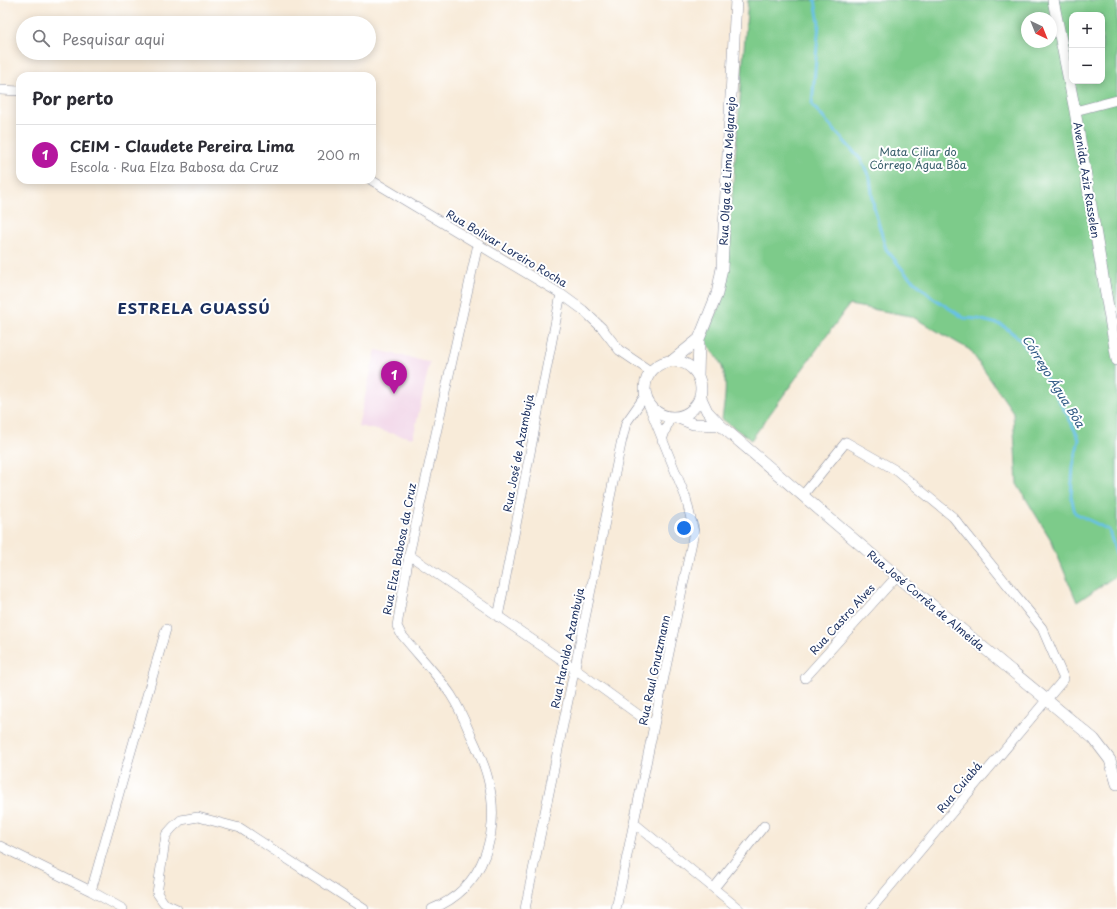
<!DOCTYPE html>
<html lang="pt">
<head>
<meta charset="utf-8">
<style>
	body { margin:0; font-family:"Playpen Sans",sans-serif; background:#f7f7f7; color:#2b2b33 }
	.controls { position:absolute; right:12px; top:12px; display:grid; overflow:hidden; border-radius:8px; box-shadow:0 2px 10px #0003 }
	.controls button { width:36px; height:36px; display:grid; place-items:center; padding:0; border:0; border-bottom:1px solid #e1e1e2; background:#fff; color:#2b2b33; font:20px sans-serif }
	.compass { position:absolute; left:1021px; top:12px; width:36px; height:36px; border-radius:50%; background:#fff; box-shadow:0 2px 10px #0003; rotate:137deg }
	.you { position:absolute; left:684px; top:528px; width:14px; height:14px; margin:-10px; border:3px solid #fff; border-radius:50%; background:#1a73e8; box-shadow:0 0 0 6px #1a73e833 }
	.badge { display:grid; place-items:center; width:26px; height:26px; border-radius:50%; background:#b5179e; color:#fff; font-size:13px; font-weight:700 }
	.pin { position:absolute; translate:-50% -33px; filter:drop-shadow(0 1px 2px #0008) }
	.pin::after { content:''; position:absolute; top:21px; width:14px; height:12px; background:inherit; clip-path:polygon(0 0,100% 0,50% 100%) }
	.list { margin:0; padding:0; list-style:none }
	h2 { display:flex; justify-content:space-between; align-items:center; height:52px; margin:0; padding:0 16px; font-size:17px }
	h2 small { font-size:13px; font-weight:400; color:#7c7c81 }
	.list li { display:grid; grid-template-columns:26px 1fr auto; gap:12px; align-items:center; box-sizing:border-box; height:60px; padding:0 16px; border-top:1px solid #e1e1e2 }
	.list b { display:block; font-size:15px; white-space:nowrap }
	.list p { margin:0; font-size:13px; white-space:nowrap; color:#7c7c81 }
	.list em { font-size:13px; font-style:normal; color:#7c7c81 }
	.icon { flex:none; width:22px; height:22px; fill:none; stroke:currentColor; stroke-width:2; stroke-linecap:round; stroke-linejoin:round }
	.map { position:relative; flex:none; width:1117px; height:909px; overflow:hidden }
	.search { position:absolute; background:#fff; box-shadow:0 2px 10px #0003; left:16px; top:16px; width:360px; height:44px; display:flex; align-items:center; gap:10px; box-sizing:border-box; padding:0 14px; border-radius:22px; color:#7c7c81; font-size:15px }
	.panel { position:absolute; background:#fff; box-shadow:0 2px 10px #0003; left:16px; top:72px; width:360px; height:112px; border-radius:12px }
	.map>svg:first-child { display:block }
	.built { fill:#f0d0e5 }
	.green { fill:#7dcb8a; stroke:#4c7d74; fill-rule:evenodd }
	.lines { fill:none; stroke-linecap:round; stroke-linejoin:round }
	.stream { stroke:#67c1e5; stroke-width:3 }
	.minor-casing { stroke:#8a8d9c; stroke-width:10 }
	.tertiary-casing { stroke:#8a8d9c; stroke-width:12 }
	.minor { stroke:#fff; stroke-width:9 }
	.tertiary { stroke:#fff; stroke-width:11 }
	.labels { text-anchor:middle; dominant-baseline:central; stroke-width:4; stroke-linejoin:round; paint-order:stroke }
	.park-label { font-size:11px; fill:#385e6b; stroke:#fff }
	.street-label { font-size:11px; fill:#1b2f5e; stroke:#fff }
	.water-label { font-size:12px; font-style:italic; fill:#325b86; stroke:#fff }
	.district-label { font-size:15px; font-weight:bold; letter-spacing:1px; fill:#1b2f5e; stroke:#fff }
</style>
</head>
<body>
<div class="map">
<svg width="1117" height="909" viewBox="0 0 1117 909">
	<rect width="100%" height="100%" fill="#fff"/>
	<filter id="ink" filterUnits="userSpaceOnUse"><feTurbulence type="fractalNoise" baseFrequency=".025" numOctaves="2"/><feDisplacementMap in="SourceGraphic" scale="8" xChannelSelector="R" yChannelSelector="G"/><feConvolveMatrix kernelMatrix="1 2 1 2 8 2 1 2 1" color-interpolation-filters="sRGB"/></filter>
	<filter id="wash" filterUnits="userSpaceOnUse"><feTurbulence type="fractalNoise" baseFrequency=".012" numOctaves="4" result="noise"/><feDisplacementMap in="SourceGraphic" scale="16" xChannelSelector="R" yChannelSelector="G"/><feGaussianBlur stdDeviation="0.9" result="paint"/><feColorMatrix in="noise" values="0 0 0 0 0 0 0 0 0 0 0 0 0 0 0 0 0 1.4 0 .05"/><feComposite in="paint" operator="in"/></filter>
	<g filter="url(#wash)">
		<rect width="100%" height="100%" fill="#f8ebd9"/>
		<path class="built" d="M 376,350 L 430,362 L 413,438 L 358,426 Z"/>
		<path class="green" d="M 748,0 L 1117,0 L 1117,575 L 1077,602 L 1051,540 L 1017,484 L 1013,412 L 970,350 L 911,316 L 849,305 L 751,440 L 722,419 C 727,385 730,367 704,341 L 720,306 L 726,271 ZM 1072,15 L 1102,15 L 1102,81 L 1072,81 ZM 1027,18 L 1051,18 L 1051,42 L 1027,42 Z"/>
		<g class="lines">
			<path class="stream" d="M 815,0 L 819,23 L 812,105 L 861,160 L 870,178 L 874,208 L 886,249 L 907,275 L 932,297 L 964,318 L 978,319 L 1002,325 L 1020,339 L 1034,358 L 1069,418 L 1079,439 L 1073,467 L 1071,496 L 1075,513 L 1109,530 L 1117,557"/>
		</g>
	</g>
	<g filter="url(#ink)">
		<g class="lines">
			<defs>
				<path id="minor" d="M 0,90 L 20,91
					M 1075,111 L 1117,100
					M 371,180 L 561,294 L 583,310 L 602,328 L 619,350 L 650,371
					M 662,440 L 670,417
					M 803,495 L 846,442 L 897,471 L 953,517 L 1042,628 L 1064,679 L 871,909
					M 409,555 L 575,669 L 654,726
					M 498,617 L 561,294
					M 805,678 L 897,576
					M 634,823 L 739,909
					M 0,846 L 91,891 L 123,909
					M 714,888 L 764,826
					M 91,891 L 166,629
					M 177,909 L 164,903 L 157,893 L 166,835 L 173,827 L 181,820 L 198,817 L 240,828 L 364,909
					M 432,909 C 485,888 501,831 488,779 C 484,762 476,746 469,731 C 464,719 458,706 451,695 C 437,674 417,654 401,634 L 397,626 L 409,555 L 478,244
					M 525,909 L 621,444 L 626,423 L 645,396
					M 616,909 L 694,532 L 686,498 L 647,401"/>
				<path id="tertiary" d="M 1053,0 L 1075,111 L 1117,360
					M 673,360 L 699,339
					M645 389a28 28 0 1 1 56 0a28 28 0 1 1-56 0Z
					M 698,375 L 699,339 L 717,294 L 722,268 L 736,0
					M 700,396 L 707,411 L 720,425 L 897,576 L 1094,739 L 1110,760 L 1117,784
					M 676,417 L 693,424 L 720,425"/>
			</defs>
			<use href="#minor" class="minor-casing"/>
			<use href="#tertiary" class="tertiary-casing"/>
			<use href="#minor" class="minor"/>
			<use href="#tertiary" class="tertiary"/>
		</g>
	</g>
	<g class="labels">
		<g class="park-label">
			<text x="918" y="151">Mata Ciliar do<tspan x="918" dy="13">Córrego Água Bôa</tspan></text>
		</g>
		<g class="street-label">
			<text transform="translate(727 171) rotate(-87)">Rua Olga de Lima Melgarejo</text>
			<text transform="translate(1087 180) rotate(81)">Avenida Aziz Rasselen</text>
			<text transform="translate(507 248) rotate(31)">Rua Bolivar Loreiro Rocha</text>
			<text transform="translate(518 453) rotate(-79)">Rua José de Azambuja</text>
			<text transform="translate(399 549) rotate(-79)">Rua Elza Babosa da Cruz</text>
			<text transform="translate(926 600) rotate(40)">Rua José Corrêa de Almeida</text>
			<text transform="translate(842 619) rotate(-48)">Rua Castro Alves</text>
			<text transform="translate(567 648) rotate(-78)">Rua Haroldo Azambuja</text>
			<text transform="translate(654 670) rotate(-78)">Rua Raul Gnutzmann</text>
			<text transform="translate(959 787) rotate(-50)">Rua Cuiabá</text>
		</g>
		<g class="water-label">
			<text transform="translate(1054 381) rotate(58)">Córrego Água Bôa</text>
		</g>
		<g class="district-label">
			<text x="194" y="307">ESTRELA GUASSÚ</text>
		</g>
	</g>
</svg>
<div class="controls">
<button>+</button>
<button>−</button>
</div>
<svg class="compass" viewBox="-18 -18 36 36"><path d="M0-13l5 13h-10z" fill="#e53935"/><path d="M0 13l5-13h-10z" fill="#7c7c81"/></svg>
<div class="you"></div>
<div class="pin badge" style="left:394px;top:394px">1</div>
<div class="search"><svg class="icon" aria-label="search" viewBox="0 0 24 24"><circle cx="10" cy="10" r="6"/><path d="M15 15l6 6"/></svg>Pesquisar aqui</div>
<section class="panel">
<h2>Por perto<small></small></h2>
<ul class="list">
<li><span class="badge">1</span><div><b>CEIM - Claudete Pereira Lima</b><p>Escola · Rua Elza Babosa da Cruz</p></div><em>200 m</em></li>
</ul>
</section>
</div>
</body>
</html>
